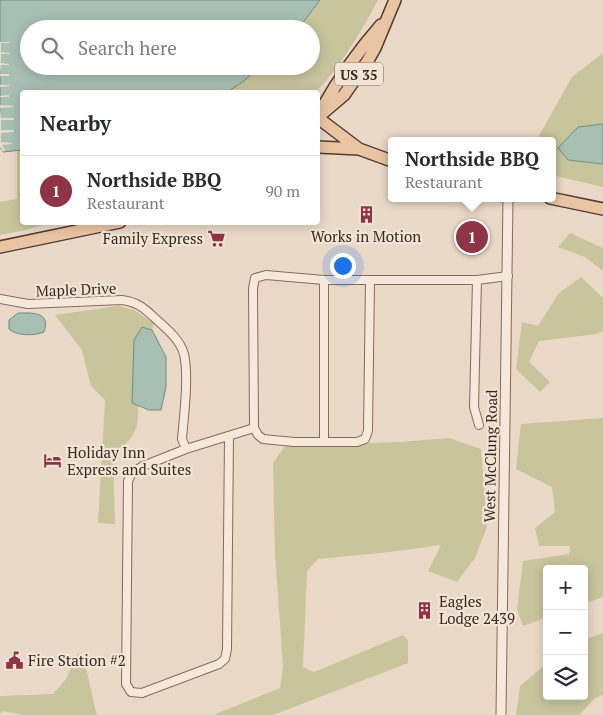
<!DOCTYPE html>
<html lang="en">
<head>
<meta charset="utf-8">
<style>
	body { margin:0; font-family:"PT Serif",serif; background:#f2f2f3; color:#2b2b33 }
	.controls { position:absolute; right:15px; bottom:15px; display:grid; overflow:hidden; border-radius:5px; box-shadow:0 2px 12px #0003 }
	.controls button { width:45px; height:45px; display:grid; place-items:center; padding:0; border:0; border-bottom:1px solid #e1e1e2; background:#fff; color:#2b2b33; font:25px sans-serif }
	.you { position:absolute; left:342px; top:265px; width:18px; height:18px; margin:-12px; border:4px solid #fff; border-radius:50%; background:#1a73e8; box-shadow:0 0 0 8px #1a73e833 }
	.badge { display:grid; place-items:center; width:32px; height:32px; border-radius:50%; background:#8f3347; color:#fff; font-size:16px; font-weight:700 }
	.pin { position:absolute; translate:-50% -50%; border:2px solid #fff; box-shadow:0 1px 5px #0006 }
	.popup { position:absolute; left:388px; top:137px; width:168px; height:65px; box-sizing:border-box; display:grid; place-content:center; border-radius:5px; background:#fff; filter:drop-shadow(0 1px 4px #0005); font-size:16px; white-space:nowrap; color:#7c7c81 }
	.popup b { font-size:19px; color:#2b2b33 }
	.popup::after { content:''; position:absolute; left:50%; top:100%; margin-left:-10px; border:10px solid transparent; border-top-color:#fff }
	.list { margin:0; padding:0; list-style:none }
	h2 { display:flex; justify-content:space-between; align-items:center; height:65px; margin:0; padding:0 20px; font-size:21px }
	h2 small { font-size:16px; font-weight:400; color:#7c7c81 }
	.list li { display:grid; grid-template-columns:32px 1fr auto; gap:15px; align-items:center; box-sizing:border-box; height:70px; padding:0 20px; border-top:1px solid #e1e1e2 }
	.list b { display:block; font-size:19px; white-space:nowrap }
	.list p { margin:0; font-size:16px; white-space:nowrap; color:#7c7c81 }
	.list em { font-size:16px; font-style:normal; color:#7c7c81 }
	.icon { flex:none; width:28px; height:28px; fill:none; stroke:currentColor; stroke-width:2; stroke-linecap:round; stroke-linejoin:round }
	.map { position:relative; flex:none; width:603px; height:715px; overflow:hidden }
	.search { position:absolute; background:#fff; box-shadow:0 2px 12px #0003; left:20px; top:20px; width:300px; height:55px; display:flex; align-items:center; gap:12px; box-sizing:border-box; padding:0 18px; border-radius:28px; color:#7c7c81; font-size:19px }
	.panel { position:absolute; background:#fff; box-shadow:0 2px 12px #0003; left:20px; top:90px; width:300px; height:135px; border-radius:5px }
	.map>svg:first-child { display:block }
	.green { fill:#c8c49c }
	.water { fill:#a8bfb3; stroke:#6f8d7f }
	.pier { fill:#ebd9c7 }
	.lines { fill:none; stroke-linecap:round; stroke-linejoin:round }
	.minor-casing { stroke:#856b5e; stroke-width:10 }
	.tertiary-casing { stroke:#856b5e; stroke-width:11 }
	.primary-casing { stroke:#533a32; stroke-width:14 }
	.minor { stroke:#f6e8da; stroke-width:8 }
	.tertiary { stroke:#f6e8da; stroke-width:9 }
	.primary { stroke:#eac5a3; stroke-width:11 }
	.labels { text-anchor:middle; dominant-baseline:central; stroke-width:4.5; stroke-linejoin:round; paint-order:stroke }
	.shield { fill:#f3e5d6; stroke:#6f6057; stroke-width:1 }
	.shield-label { font-size:14px; font-weight:bold; fill:#362720 }
	.poi-label { font-size:15px; fill:#362720; stroke:#f3e5d6; text-anchor:start }
	.street-label { font-size:15px; fill:#362720; stroke:#f3e5d6 }
</style>
</head>
<body>
<div class="map">
<svg width="603" height="715" viewBox="0 0 603 715">
	<rect width="100%" height="100%" fill="#ebd9c7"/>
	<path class="green" d="M 320,0 L 378,0 C 361,32 341,66 316,92 L 227,92 L 244,81 L 260,66 L 311,66 L 311,29 L 298,29 Z
		M 603,53 L 603,124 L 578,127 L 568,160 L 603,164 L 603,187 L 552,175 L 552,141 L 536,141 L 572,77 Z
		M 17,150 L 22,150 L 22,222 L 50,223 L 21,231 L 0,235 L 0,202 L 17,199 Z
		M 570,233 L 603,248 L 603,271 L 585,257 L 558,247 Z
		M 581,277 L 603,298 L 603,331 L 596,334 L 539,341 L 529,362 L 550,382 L 540,392 L 516,369 L 522,322 L 538,326 L 559,293 Z
		M 118,306 L 134,310 L 154,323 L 152,330 L 142,327 L 132,403 L 138,406 C 139,435 132,437 113,457 L 115,524 L 98,523 L 105,400 L 91,386 L 82,350 L 55,315 Z
		M 603,418 L 603,597 L 584,604 L 584,569 L 547,569 L 547,617 L 523,626 L 517,609 L 523,561 L 569,554 L 570,546 L 539,546 L 535,528 L 555,512 L 552,487 L 516,469 L 521,424 Z
		M 449,438 L 481,449 L 487,527 L 475,558 L 457,582 L 428,571 L 441,545 L 390,552 L 318,559 L 307,571 L 303,667 L 314,672 L 403,635 L 408,640 L 408,663 L 273,715 L 213,715 L 280,688 L 283,666 L 275,553 L 273,463 L 285,446 L 400,442 Z
		M 603,633 L 603,695 L 595,698 L 579,715 L 516,715 L 520,686 L 547,663 L 547,696 L 584,696 L 584,640 Z
		M 78,653 L 85,663 L 95,708 L 97,715 L 22,715 L 3,711 L 0,714 L 0,696 L 53,694 L 66,679 Z"/>
	<path class="water" d="M 0,0 L 320,0 L 298,29 L 29,29 L 29,66 L 260,66 L 244,81 L 227,92 L 22,92 L 22,150 L 3,152 L 0,147 Z
		M 603,124 L 603,164 L 568,160 L 558,148 L 578,127 Z
		M 18,313 C 32,313 51,311 44,332 C 35,336 16,336 9,329 L 9,320 Z
		M 142,327 L 152,330 L 166,357 L 166,387 L 161,410 L 149,410 L 132,403 L 134,340 Z"/>
	<path class="pier" d="M 0,42 L 10,42 L 10,43 L 1,43 L 1,52 L 10,53 L 10,54 L 1,54 L 1,63 L 9,64 L 9,65 L 1,65 L 0,74 L 9,74 L 9,76 L 0,76 L 0,85 L 9,85 L 10,86 L 0,87 L 0,96 L 9,95 L 9,97 L 0,97 L 0,105 L 14,106 L 14,107 L 0,108 L 1,118 L 14,118 L 14,120 L 1,120 L 1,130 L 14,130 L 14,132 L 1,133 L 1,142 L 12,143 L 12,144 L 2,145 L 5,150 L 3,152 L 0,147 Z"/>
	<g class="lines">
		<defs>
			<path id="minor" d="M 370,280 L 368,431 L 365,439 L 357,442 L 294,442 L 263,439 L 258,435 L 254,428 L 253,288 L 255,278 L 266,275 L 324,280 L 477,280 L 508,276
				M 477,280 L 474,407 L 479,425
				M 0,299 L 28,304 L 122,300 C 139,302 146,310 158,321 C 168,330 180,340 184,354 C 189,377 184,415 182,439 L 186,449
				M 229,436 L 227,649 L 225,659 L 219,664 L 142,693 L 131,692 L 126,684 L 128,481 L 132,473 L 143,466 L 186,449 L 254,428
				M 324,441 L 324,280"/>
			<path id="tertiary" d="M 501,715 L 508,198"/>
			<path id="primary" d="M 321,110 C 338,80 358,51 381,25
				M 318,117 L 344,95 L 367,62 L 375,48 L 395,0
				M 318,118 L 359,149 L 392,161
				M 318,147 L 359,149
				M 550,198 L 603,209
				M 0,247 L 120,222"/>
		</defs>
		<use href="#minor" class="minor-casing"/>
		<use href="#tertiary" class="tertiary-casing"/>
		<use href="#primary" class="primary-casing"/>
		<use href="#minor" class="minor"/>
		<use href="#tertiary" class="tertiary"/>
		<use href="#primary" class="primary"/>
	</g>
	<defs>
		<symbol id="building-bare" viewBox="-9 -9 18 18"><path d="M-4-6H4V6H1V3H-1V6H-4ZM-2.5-4.3h1.7v1.8h-1.7ZM.8-4.3h1.7v1.8H.8ZM-2.5-1h1.7V.8h-1.7ZM.8-1h1.7V.8H.8Z" fill="#8f3347" stroke="#f3e5d6" stroke-width="2.5" paint-order="stroke"/></symbol>
		<symbol id="supermarket-bare" viewBox="-9 -9 18 18"><path d="M-6-5.5h2.5l.6 2H6L4.5 2H-2.5L-4.4-4H-6ZM-1.5 3.2a1.3 1.3 0 1 0 .1 0ZM3 3.2a1.3 1.3 0 1 0 .1 0Z" fill="#8f3347" stroke="#f3e5d6" stroke-width="2.5" paint-order="stroke"/></symbol>
		<symbol id="hotel-bare" viewBox="-9 -9 18 18"><path d="M-6-4.5h1.5V1H6V5H4.5V3h-9V5H-6ZM-4 0a1.8 1.8 0 1 1 3.6 0ZM.5 0V-2.5h3Q6-2.5 6 0Z" fill="#8f3347" stroke="#f3e5d6" stroke-width="2.5" paint-order="stroke"/></symbol>
		<symbol id="civic-bare" viewBox="-9 -9 18 18"><path d="M-.6-6.5H3V-4.5H.6V-3L4-1V1h2V6H-6V1h2V-1L-.6-3ZM-1.2 2.5V6h2.4V2.5Z" fill="#8f3347" stroke="#f3e5d6" stroke-width="2.5" paint-order="stroke"/></symbol>
	</defs>
	<g fill-rule="evenodd">
		<use href="#building-bare" x="354" y="202" width="25" height="25"/>
		<use href="#supermarket-bare" x="204" y="226" width="25" height="25"/>
		<use href="#hotel-bare" x="40" y="448" width="25" height="25"/>
		<use href="#building-bare" x="412" y="598" width="25" height="25"/>
		<use href="#civic-bare" x="2" y="648" width="25" height="25"/>
	</g>
	<g class="labels">
		<rect class="shield" x="335" y="62.5" width="48" height="23" rx="4"/>
		<g class="shield-label">
			<text x="359" y="74">US 35</text>
		</g>
		<g class="poi-label">
			<text x="366" y="236" text-anchor="middle">Works in Motion</text>
			<text x="203" y="238" text-anchor="end">Family Express</text>
			<text x="67" y="452">Holiday Inn<tspan x="67" dy="17">Express and Suites</tspan></text>
			<text x="439" y="601">Eagles<tspan x="439" dy="17">Lodge 2439</tspan></text>
			<text x="28" y="660">Fire Station #2</text>
		</g>
		<g class="street-label">
			<text transform="translate(76 289) rotate(-2)">Maple Drive</text>
			<text transform="translate(490 456) rotate(-89)">West McClung Road</text>
		</g>
	</g>
</svg>
<div class="controls">
<button>+</button>
<button>−</button>
<button><svg class="icon" aria-label="layers" viewBox="0 0 24 24"><path d="M12 4l9 5-9 5-9-5zM3 14l9 5 9-5"/></svg></button>
</div>
<div class="you"></div>
<div class="pin badge" style="left:472px;top:237px">1</div>
<div class="popup"><b>Northside BBQ</b>Restaurant</div>
<div class="search"><svg class="icon" aria-label="search" viewBox="0 0 24 24"><circle cx="10" cy="10" r="6"/><path d="M15 15l6 6"/></svg>Search here</div>
<section class="panel">
<h2>Nearby<small></small></h2>
<ul class="list">
<li><span class="badge">1</span><div><b>Northside BBQ</b><p>Restaurant</p></div><em>90 m</em></li>
</ul>
</section>
</div>
</body>
</html>
